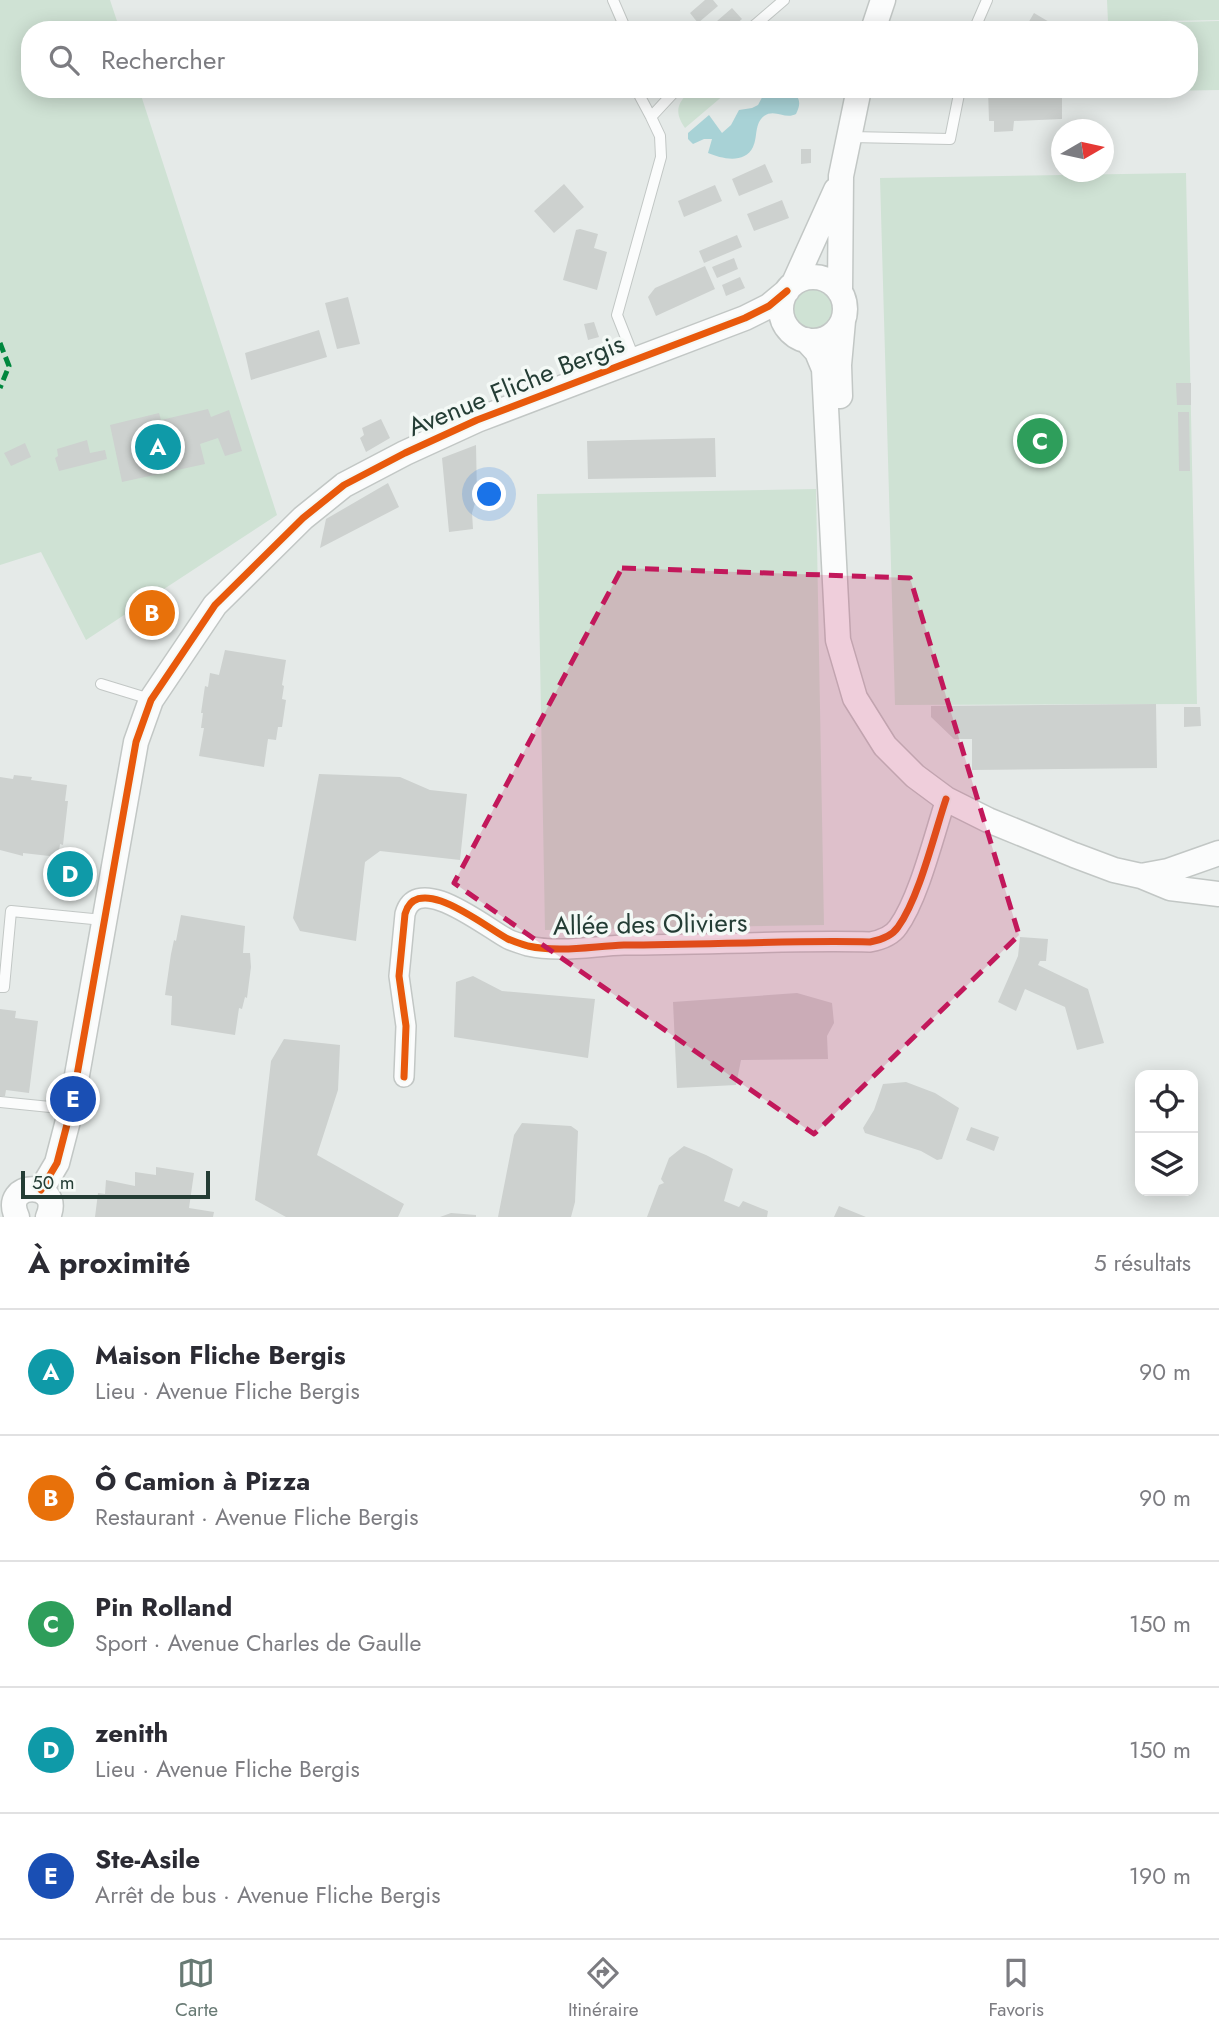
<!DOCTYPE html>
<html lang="fr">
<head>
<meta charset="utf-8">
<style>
	body { margin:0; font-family:Jost,sans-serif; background:#f2f2f3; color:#2b2b33 }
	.controls { position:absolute; right:21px; bottom:21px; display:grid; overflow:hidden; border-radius:14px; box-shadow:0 4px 18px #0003 }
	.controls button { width:63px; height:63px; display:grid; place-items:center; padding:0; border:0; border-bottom:2px solid #e1e1e2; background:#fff; color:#2b2b33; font:35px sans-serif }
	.compass { position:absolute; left:1051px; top:119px; width:63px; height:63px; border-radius:50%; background:#fff; box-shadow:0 4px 18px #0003; rotate:81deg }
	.scale { position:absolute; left:21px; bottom:18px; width:189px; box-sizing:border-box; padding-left:7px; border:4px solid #243d35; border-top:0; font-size:19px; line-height:24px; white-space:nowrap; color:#243d35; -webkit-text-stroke:5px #f4f9f6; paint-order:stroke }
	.you { position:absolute; left:490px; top:495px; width:24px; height:24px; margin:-18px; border:5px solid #fff; border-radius:50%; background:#1a73e8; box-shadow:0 0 0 10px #1a73e833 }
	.badge { display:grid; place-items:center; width:46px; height:46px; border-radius:50%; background:#687a74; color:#fff; font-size:23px; font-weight:700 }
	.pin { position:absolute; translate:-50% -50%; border:4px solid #fff; box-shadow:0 2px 7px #0006 }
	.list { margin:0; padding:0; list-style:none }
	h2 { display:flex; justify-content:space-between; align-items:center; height:91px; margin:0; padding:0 28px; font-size:30px }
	h2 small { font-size:23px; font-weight:400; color:#7c7c81 }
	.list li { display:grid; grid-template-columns:46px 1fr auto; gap:21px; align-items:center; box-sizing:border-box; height:126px; padding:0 28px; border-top:2px solid #e1e1e2 }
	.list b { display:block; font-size:26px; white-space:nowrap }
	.list p { margin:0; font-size:23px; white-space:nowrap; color:#7c7c81 }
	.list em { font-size:23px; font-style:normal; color:#7c7c81 }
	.icon { flex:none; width:38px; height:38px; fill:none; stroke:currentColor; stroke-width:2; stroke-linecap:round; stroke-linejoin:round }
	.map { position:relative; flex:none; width:1219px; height:1217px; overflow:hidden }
	.search { position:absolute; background:#fff; box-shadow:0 4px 18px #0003; left:21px; right:21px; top:21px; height:77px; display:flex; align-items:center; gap:18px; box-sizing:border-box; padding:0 24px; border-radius:28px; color:#7c7c81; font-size:26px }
	.sheet { height:721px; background:#fff }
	nav { display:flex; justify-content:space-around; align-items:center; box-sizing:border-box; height:98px; border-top:2px solid #e1e1e2; background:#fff; font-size:19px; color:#7c7c81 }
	nav a { display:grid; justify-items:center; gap:4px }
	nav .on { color:#687a74 }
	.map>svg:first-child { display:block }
	.green { fill:#cfe2d4 }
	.water { fill:#a8d2d6 }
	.building { fill:#cdd1cf }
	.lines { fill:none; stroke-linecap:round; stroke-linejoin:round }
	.service-casing { stroke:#c2c7c5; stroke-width:12 }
	.minor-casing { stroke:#c2c7c5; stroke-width:22 }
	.tertiary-casing { stroke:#c2c7c5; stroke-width:27 }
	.service { stroke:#fbfcfc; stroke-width:10 }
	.minor { stroke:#fbfcfc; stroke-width:19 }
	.tertiary { stroke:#fbfcfc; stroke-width:24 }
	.quiet { stroke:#00873e; stroke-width:5; stroke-dasharray:10 5; stroke-linecap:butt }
	.cycleway-casing { stroke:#f4f9f6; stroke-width:11 }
	.cycleway { stroke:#e8590c; stroke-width:7 }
	.marked { fill:#c2185b; fill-opacity:0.2; stroke:#c2185b; stroke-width:5; stroke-dasharray:14 9; stroke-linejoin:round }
	.labels { text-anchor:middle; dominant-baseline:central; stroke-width:7; stroke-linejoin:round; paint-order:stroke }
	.street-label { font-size:26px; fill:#243d35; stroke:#f4f9f6 }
</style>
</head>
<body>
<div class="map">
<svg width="1219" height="1217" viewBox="0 0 1219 1217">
	<rect width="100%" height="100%" fill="#e5eae8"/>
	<path class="green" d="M 0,0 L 110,0 L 120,30 L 30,30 L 30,89 L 139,89 L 277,515 L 86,640 L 41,552 L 0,565 Z
		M 1107,0 L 1219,0 L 1219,20 L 1108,22 Z
		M 1219,21 L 1219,90 L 1108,92 L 1108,89 L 1189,89 L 1189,30 L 1107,30 L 1107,24 Z
		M 692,89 L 731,89 L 685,128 C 673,111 678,102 692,89 Z
		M 1186,173 L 1197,704 L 895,705 L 880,178 Z
		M782 309a31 31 0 1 1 62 0a31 31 0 1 1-62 0Z
		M 816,489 L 824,925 L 545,930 L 537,494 Z"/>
	<path class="water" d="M 790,91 C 801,97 801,104 796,114 C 785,120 775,108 764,116 C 754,124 758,137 753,147 C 745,164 722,159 708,153 L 712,139 L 704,139 L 693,144 L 688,139 L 688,133 L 709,115 L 722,133 L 731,125 L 739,110 L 752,108 L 758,105 L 765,92 Z"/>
	<path class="building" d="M 705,0 L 713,0 L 718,6 L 698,23 L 690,13 Z
		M 732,8 L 742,19 L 729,30 L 711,30 L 709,28 Z
		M 1034,13 L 1056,26 L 1056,30 L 1024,30 Z
		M 988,89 L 1062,89 L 1062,119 L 1014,121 L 1013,131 L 994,132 L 994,121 L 989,121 Z
		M 801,149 L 811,149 L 811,163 L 801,164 Z
		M 765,164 L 773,182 L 739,196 L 732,179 Z
		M 564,184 L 584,207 L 554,233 L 534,211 Z
		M 715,185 L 722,201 L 684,217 L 678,201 Z
		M 782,200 L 789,218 L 754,231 L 747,214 Z
		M 580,229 L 598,234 L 594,248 L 607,252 L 597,290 L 563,280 L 576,230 Z
		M 737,235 L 742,247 L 704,263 L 699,251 Z
		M 734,258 L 738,269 L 717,278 L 712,267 Z
		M 705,266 L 715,289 L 656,316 L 648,297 L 655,288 Z
		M 740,277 L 745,288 L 726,296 L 722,285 Z
		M 348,297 L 360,344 L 337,349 L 325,303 Z
		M 594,322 L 599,337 L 588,340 L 584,324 Z
		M 319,330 L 327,357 L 251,380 L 245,353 Z
		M 1176,383 L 1191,383 L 1191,405 L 1177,405 Z
		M 208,409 L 211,417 L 229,410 L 242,451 L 225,456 L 218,438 L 200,444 L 205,464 L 122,482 L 110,425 L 159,413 L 161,420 Z
		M 1178,412 L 1189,412 L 1190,471 L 1179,471 Z
		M 381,419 L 390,438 L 366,452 L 360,438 L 364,435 L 362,428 Z
		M 715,438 L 716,477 L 588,479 L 587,441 Z
		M 87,440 L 90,453 L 105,450 L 107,459 L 59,471 L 55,458 L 58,456 L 57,449 Z
		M 25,443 L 31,457 L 11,466 L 4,453 Z
		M 476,445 L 477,497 L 472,513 L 473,529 L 449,532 L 442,458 Z
		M 388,483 L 399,507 L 320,548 L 326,519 Z
		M 225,650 L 286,660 L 282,685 L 284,686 L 282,699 L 286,700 L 282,727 L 278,727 L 276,740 L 268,739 L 264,767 L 199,756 L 204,728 L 201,728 L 203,713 L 201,713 L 205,686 L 208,687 L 210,673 L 219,675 Z
		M 1156,704 L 1157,768 L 972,770 L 972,739 L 954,739 L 931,717 L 931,706 Z
		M 1184,707 L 1200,707 L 1201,726 L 1184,727 Z
		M 319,774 L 400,777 L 430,790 L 467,794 L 460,860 L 380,851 L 365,862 L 356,941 L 300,931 L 293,918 Z
		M 14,775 L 32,777 L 31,780 L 67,785 L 65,801 L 68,801 L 63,845 L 60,844 L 58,857 L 23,853 L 23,856 L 0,850 L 0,777 L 13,779 Z
		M 63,866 L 78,867 L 77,882 L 62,881 Z
		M 181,915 L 245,926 L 243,953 L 250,953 L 251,967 L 247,998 L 245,997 L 242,1009 L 239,1008 L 235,1035 L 171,1025 L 172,996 L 165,995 L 171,954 L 174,940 L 176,941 Z
		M 1020,937 L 1048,939 L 1046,961 L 1040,961 L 1038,965 L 1088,989 L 1104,1043 L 1077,1050 L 1065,1007 L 1025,989 L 1016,1011 L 998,1002 L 1018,956 Z
		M 473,976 L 502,991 L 595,999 L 588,1058 L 454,1037 L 456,982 Z
		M 797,993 L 832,1003 L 834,1023 L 827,1036 L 828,1059 L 741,1060 L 736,1085 L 677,1088 L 673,1002 Z
		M 0,1009 L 16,1011 L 15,1018 L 38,1021 L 29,1093 L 6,1090 L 5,1096 L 0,1096 Z
		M 284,1039 L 340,1045 L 338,1090 L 317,1155 L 404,1204 L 398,1217 L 286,1217 L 255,1200 L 271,1061 Z
		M 906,1082 L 935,1093 L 959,1108 L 942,1159 L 937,1160 L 921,1151 L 865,1133 L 863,1128 L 874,1110 L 883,1084 Z
		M 522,1123 L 571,1126 L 578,1131 L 575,1202 L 571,1217 L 498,1217 L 514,1135 Z
		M 971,1127 L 999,1137 L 994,1151 L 966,1140 Z
		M 684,1146 L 706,1155 L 733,1169 L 724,1201 L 739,1207 L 743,1201 L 768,1211 L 767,1217 L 647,1217 L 659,1185 L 664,1183 L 661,1179 L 669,1158 Z
		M 156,1167 L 194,1173 L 189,1208 L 214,1212 L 213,1217 L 95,1217 L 98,1193 L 105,1194 L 106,1180 L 135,1186 L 135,1172 L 156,1175 Z
		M 839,1206 L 866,1217 L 834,1217 Z
		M 451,1213 L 476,1215 L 476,1217 L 440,1217 Z"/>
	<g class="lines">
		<defs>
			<path id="service" d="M 613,0 L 626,30
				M 749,30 L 784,0
				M 974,30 L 987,0
				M 636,89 L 651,117
				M 850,137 L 950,139 L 960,89
				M 634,358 L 617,315 L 661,157 L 660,136 L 651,117 L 677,89
				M 101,684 L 150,699
				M 0,987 L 4,987 L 11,911 L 103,920
				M 0,1102 L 70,1109"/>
			<path id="minor" d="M 404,1077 L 406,1026 L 399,976 L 405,914 C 417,870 488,929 508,939 C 514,942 522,944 528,946 C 560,953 593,946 624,945 C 706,945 788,940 870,942 C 881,940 892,936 898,927 C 919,898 934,835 946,799"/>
			<path id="tertiary" d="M 873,30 L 883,0
				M781 309a32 32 0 1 1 64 0a32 32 0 1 1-64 0Z
				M 794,283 L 836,190
				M 840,292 L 841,176 L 859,89
				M 806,340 L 817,352 L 824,369 L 838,640 L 855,698 L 885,746 L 915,776 L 946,799 L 988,820 L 1074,855 L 1114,870 L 1141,876 L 1170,888 L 1219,894
				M 840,396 L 839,365 L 843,321
				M 1141,876 L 1168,871 L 1219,853
				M 41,1190 L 57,1163 L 71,1109 L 136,742 L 151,700 L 215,605 L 303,518 L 344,485 L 405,453 L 477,420 L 745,318 L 769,306 L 787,291
				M 17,1217 C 0,1180 64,1180 48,1217"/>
		</defs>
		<use href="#service" class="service-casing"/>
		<use href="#minor" class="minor-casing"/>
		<use href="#tertiary" class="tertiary-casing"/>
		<use href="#service" class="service"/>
		<use href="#minor" class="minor"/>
		<use href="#tertiary" class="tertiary"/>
		<path class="quiet" d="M 0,343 L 9,366 L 0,388"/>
		<defs>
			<path id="cycleway" d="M 404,1077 L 406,1026 L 399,976 L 405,914 C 417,870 488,929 508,939 C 514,942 522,944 528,946 C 560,953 593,946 624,945 C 706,945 788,940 870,942 C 881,940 892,936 898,927 C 919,898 934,835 946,799
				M 41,1190 L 57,1163 L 71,1109 L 136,742 L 151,700 L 215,605 L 303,518 L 344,485 L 405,453 L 477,420 L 745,318 L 769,306 L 787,291"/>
		</defs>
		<use href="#cycleway" class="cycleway-casing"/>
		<use href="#cycleway" class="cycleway"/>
	</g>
	<path class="marked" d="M 622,568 L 910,578 L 1019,935 L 814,1134 L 454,883 Z"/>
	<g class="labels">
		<g class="street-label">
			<text transform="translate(516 385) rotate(-22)">Avenue Fliche Bergis</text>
			<text transform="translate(650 924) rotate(-1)">Allée des Oliviers</text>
		</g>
	</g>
</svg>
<div class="controls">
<button><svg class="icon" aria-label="locate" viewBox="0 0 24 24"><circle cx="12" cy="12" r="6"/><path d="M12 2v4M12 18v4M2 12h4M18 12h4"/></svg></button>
<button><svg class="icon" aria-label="layers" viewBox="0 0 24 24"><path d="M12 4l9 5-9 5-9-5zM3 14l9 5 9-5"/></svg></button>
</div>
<svg class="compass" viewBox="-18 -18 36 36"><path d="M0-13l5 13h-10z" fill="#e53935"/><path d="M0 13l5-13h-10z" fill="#7c7c81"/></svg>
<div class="scale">50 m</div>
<div class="you"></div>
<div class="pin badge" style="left:158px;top:447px;background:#0f9aa8">A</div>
<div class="pin badge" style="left:152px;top:613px;background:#e8710a">B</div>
<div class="pin badge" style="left:1040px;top:441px;background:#2e9e5b">C</div>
<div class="pin badge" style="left:70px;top:874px;background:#0f9aa8">D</div>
<div class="pin badge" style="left:73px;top:1099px;background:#1a4fb4">E</div>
<div class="search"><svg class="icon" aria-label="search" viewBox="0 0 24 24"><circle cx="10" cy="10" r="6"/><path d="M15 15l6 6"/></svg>Rechercher</div>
</div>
<section class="sheet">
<h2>À proximité<small>5 résultats</small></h2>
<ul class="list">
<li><span class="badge" style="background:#0f9aa8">A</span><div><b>Maison Fliche Bergis</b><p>Lieu · Avenue Fliche Bergis</p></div><em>90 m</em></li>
<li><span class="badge" style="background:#e8710a">B</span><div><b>Ô Camion à Pizza</b><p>Restaurant · Avenue Fliche Bergis</p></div><em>90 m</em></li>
<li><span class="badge" style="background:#2e9e5b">C</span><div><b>Pin Rolland</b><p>Sport · Avenue Charles de Gaulle</p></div><em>150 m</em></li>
<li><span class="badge" style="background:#0f9aa8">D</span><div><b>zenith</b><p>Lieu · Avenue Fliche Bergis</p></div><em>150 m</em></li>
<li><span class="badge" style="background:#1a4fb4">E</span><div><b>Ste-Asile</b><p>Arrêt de bus · Avenue Fliche Bergis</p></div><em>190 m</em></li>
</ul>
</section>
<nav>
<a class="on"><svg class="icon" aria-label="map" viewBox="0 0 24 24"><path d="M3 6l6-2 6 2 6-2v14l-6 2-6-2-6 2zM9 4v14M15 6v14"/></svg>Carte</a>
<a><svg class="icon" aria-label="directions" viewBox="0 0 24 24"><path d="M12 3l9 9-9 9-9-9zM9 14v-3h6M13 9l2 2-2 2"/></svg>Itinéraire</a>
<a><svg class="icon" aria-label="saved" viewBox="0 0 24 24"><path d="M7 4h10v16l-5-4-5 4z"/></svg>Favoris</a>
</nav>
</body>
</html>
